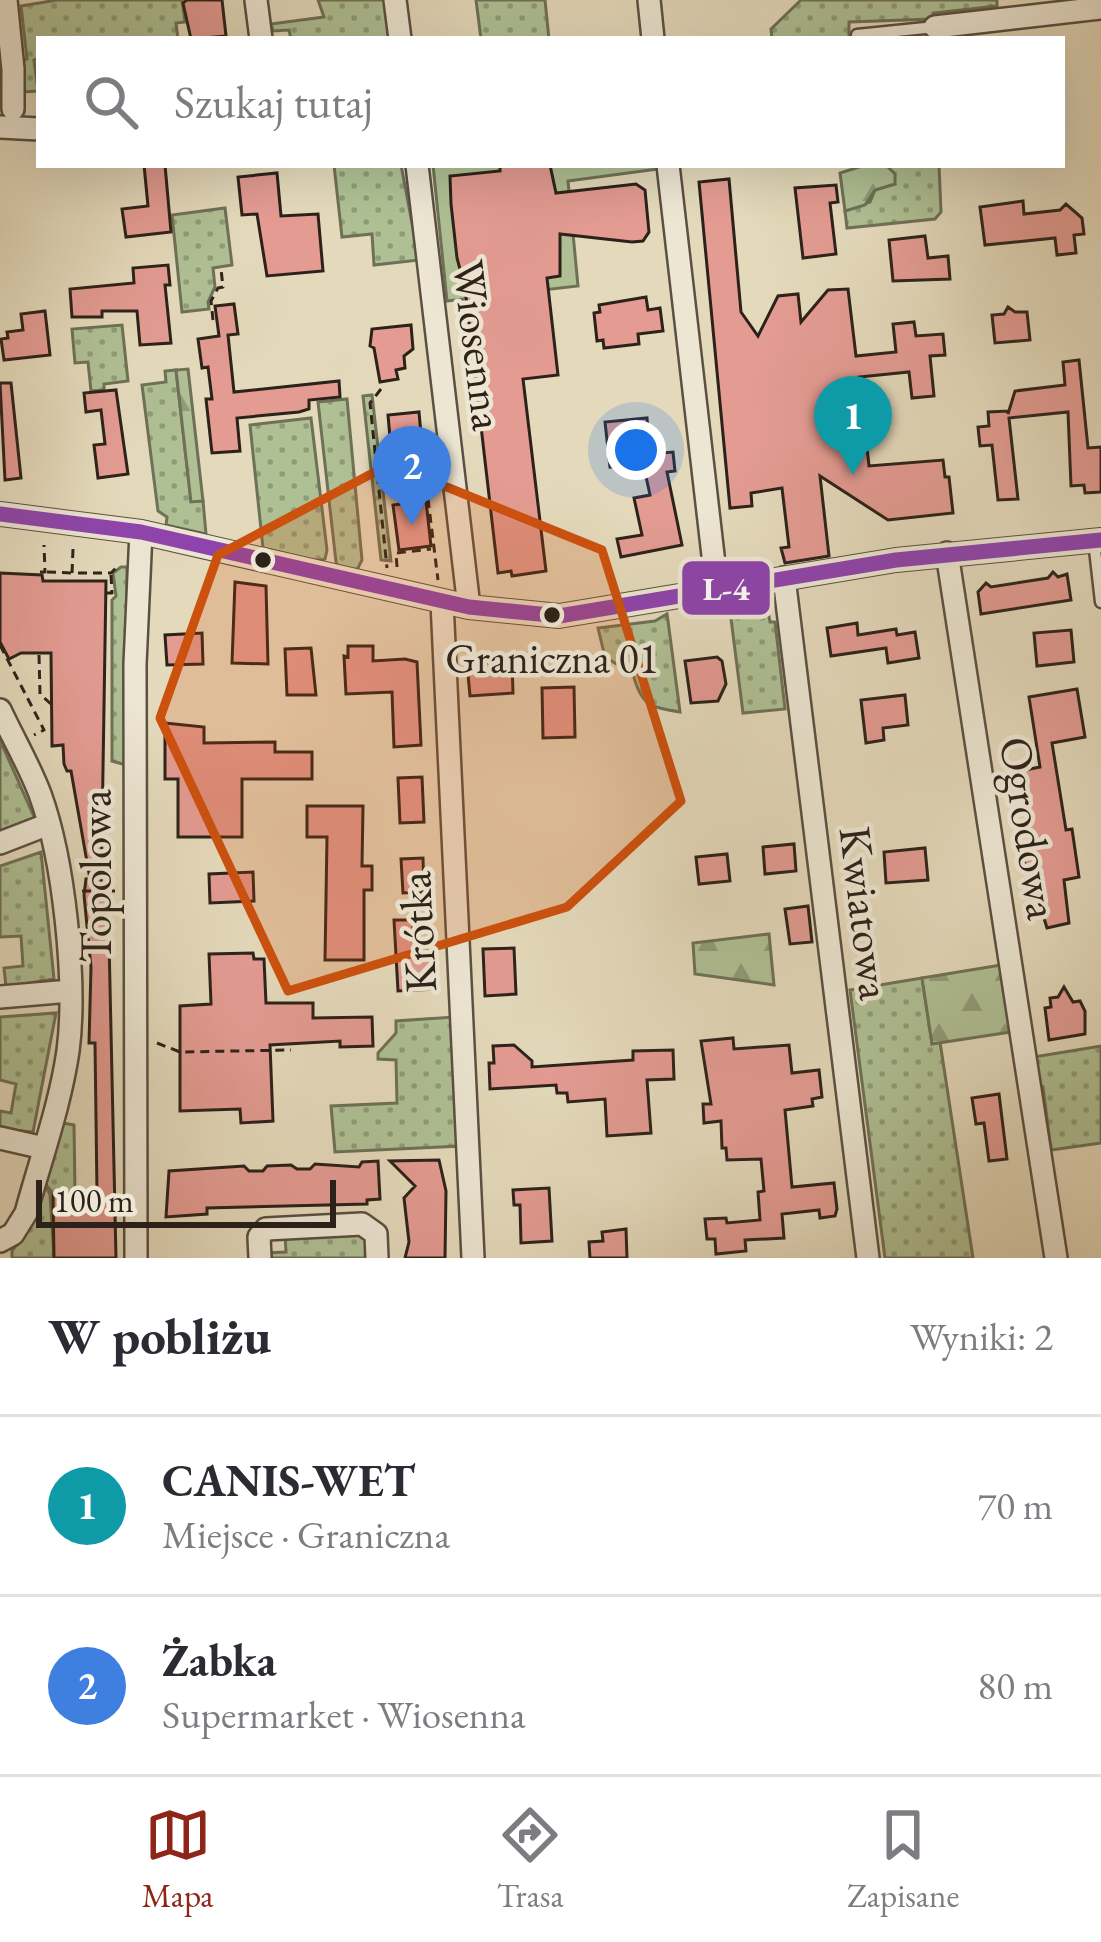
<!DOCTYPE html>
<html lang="pl">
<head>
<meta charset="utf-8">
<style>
	body { margin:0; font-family:"EB Garamond",serif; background:#f2f2f3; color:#2b2b33 }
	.scale { position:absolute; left:36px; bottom:30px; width:300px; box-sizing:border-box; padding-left:12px; border:6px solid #2d221a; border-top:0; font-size:33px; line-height:42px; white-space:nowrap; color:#2d221a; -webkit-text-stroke:9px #ede6d3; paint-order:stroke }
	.you { position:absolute; left:636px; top:450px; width:42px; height:42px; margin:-30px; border:9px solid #fff; border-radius:50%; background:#1a73e8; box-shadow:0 0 0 18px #1a73e833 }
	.badge { display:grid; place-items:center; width:78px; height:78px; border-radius:50%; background:#8f2418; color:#fff; font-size:39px; font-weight:700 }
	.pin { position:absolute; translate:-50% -99px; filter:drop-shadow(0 3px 6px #0008) }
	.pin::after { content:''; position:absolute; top:63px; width:42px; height:36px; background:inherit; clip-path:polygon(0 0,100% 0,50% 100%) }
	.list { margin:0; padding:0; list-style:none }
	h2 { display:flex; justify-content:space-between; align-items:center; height:156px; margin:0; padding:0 48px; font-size:51px }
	h2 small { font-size:39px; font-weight:400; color:#7c7c81 }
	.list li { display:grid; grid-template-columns:78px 1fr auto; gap:36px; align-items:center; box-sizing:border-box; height:180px; padding:0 48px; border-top:3px solid #e1e1e2 }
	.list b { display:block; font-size:45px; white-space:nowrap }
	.list p { margin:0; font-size:39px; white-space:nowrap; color:#7c7c81 }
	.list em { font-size:39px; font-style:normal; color:#7c7c81 }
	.icon { flex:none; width:66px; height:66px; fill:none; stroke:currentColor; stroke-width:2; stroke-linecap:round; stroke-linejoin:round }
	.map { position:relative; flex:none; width:1101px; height:1258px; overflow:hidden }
	.search { position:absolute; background:#fff; box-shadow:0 12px 48px #0002; left:36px; right:36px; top:36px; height:132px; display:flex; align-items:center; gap:30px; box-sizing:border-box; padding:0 42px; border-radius:0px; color:#7c7c81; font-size:45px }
	.sheet { height:516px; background:#fff }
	nav { display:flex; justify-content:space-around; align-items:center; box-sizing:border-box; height:168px; border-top:3px solid #e1e1e2; background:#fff; font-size:33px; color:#7c7c81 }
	nav a { display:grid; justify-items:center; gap:6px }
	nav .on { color:#8f2418 }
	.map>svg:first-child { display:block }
	.grass { fill:url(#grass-dots); stroke:#6e7157; stroke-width:3 }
	.forest { fill:url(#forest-firs); stroke:#6e7157; stroke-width:3 }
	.pitch { fill:#afc094; stroke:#6e7157; stroke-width:3 }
	.building { fill:#e39b92; stroke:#2d221a; stroke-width:3 }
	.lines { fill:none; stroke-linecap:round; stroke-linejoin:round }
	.service-casing { stroke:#5b5042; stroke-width:15 }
	.minor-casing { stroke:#5b5042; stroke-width:26 }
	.path { stroke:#2d221a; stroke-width:3; stroke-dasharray:9 6; stroke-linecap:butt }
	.service { stroke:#ede6d3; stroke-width:10 }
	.minor { stroke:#ede6d3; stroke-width:21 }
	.bus-1-casing { stroke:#ede6d3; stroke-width:24 }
	.bus-1 { stroke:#8e44ad; stroke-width:15 }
	.marked { fill:#cc510e; fill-opacity:0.2; stroke:#cc510e; stroke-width:9; stroke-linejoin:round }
	.bus-dot { fill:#2d221a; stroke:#ede6d3; stroke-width:4.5 }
	.labels { text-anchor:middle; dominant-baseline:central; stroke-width:9; stroke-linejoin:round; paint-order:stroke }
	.bus-label { font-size:42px; fill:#2d221a; stroke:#ede6d3 }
	.street-label { font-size:45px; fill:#2d221a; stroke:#ede6d3 }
	.line-badge { stroke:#ede6d3; stroke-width:4.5 }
	.badge-label { font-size:33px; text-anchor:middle; font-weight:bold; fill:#fff }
</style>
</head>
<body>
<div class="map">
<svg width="1101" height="1258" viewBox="0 0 1101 1258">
	<defs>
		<pattern id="grass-dots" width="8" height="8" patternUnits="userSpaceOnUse" patternTransform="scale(3)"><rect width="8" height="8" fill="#afc094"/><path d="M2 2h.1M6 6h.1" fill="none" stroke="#8f9c78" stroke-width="1.8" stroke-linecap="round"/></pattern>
		<pattern id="forest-firs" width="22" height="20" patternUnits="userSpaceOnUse" patternTransform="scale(3)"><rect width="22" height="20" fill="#afc094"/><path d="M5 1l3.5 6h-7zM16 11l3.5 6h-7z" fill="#8f9c78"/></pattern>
	</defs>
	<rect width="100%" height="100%" fill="#e4d9bb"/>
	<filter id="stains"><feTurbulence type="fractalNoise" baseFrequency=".00167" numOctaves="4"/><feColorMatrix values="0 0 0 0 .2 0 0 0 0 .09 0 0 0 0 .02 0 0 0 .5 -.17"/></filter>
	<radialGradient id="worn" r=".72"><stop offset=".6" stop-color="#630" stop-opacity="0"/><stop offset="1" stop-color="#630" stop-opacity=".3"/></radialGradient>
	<path class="grass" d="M 57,0 L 182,0 L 185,22 L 176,23 L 178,39 L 39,39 L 39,59 L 34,60 L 38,91 L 23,92 L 21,61 L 27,59 L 21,6 Z
		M 318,0 L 385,0 L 390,39 L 291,39 L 289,30 L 273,31 L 271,24 L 324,17 Z
		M 476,0 L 545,0 L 549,39 L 481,39 Z
		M 801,0 L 997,0 L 997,6 L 933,13 L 933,19 L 849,22 L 849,39 L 772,39 L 771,29 Z
		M 334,165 L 401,165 L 419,260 L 374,265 L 372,234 L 342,237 Z
		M 883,165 L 939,165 L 941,212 L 935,219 L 847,228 L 845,211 L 870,202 L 875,190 L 895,184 L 887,166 Z
		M 225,208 L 232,265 L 213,268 L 215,287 L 208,302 L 209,309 L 182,312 L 172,215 Z
		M 122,325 L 128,381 L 104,384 L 104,390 L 91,391 L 88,362 L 75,363 L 72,329 Z
		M 176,370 L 191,501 L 203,501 L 206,534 L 166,525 L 167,517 L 158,511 L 142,385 L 166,382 L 165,371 Z
		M 372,395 L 391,561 L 381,560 L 363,396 Z
		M 347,399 L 362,560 L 356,572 L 338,567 L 336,562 L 318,402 Z
		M 311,418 L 327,550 L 325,559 L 316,561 L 263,548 L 250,425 Z
		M 121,567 L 127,567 L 126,765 L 112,761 L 112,600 L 116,596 L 113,573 Z
		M 756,598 L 767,605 L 770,622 L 775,622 L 785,709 L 743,713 L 729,603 Z
		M 667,614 L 668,621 L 680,712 C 649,707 641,705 633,674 L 605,657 L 598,628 L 655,621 Z
		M 0,740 L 35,819 L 0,836 Z
		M 41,852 L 54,979 L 6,987 L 4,968 L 23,966 L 21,936 L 0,937 L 0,866 Z
		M 922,978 L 932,1043 L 940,1042 L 973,1258 L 885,1258 L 850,990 Z
		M 56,1013 L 33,1132 L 0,1129 L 0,1111 L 11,1113 L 16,1084 L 0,1080 L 0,1017 Z
		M 454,1017 L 461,1146 L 335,1152 L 331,1106 L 397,1103 L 396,1060 L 378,1059 L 378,1053 L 396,1033 L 396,1021 Z
		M 1101,1046 L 1101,1143 L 1051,1150 L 1043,1087 L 1039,1083 L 1034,1057 Z
		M 63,1123 L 74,1125 L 75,1192 L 52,1192 L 43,1181 L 58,1126 Z
		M 43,1184 L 50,1194 L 54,1258 L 12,1258 L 12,1251 L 31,1225 Z
		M 285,1234 L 366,1234 L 371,1258 L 265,1258 L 265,1253 L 286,1252 Z"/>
	<path class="forest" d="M 862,166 L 887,166 L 895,174 L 895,184 L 875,190 L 865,205 L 845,211 L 840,173 Z
		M 188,369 L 203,501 L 191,502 L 176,370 Z
		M 769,934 L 774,985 L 695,974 L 693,943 Z
		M 1001,965 L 1011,1032 L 932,1044 L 922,978 Z"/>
	<path class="pitch" d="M 433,165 L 657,165 L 658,169 L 568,181 L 578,286 L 447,301 Z"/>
	<path class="building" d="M 187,0 L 222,0 L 226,36 L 191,39 L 183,3 Z
		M 144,165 L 165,165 L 171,232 L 126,237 L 122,209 L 148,206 Z
		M 500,165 L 550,165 L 556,193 L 636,184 L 645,190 L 649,232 L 643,241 L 632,242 L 560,234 L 560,276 L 547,278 L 558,375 L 523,379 L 546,571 L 512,576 L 511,571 L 498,573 L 465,288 L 457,258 L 451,204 L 450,176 L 500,171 Z
		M 277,173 L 281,216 L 318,214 L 323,271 L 267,276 L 257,214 L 242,215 L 238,177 Z
		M 729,179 L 741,312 L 758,336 L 778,296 L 798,294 L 801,322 L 828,290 L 848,289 L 856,356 L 896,352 L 893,324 L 914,322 L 916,336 L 943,334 L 945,355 L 930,356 L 934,396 L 912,398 L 909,372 L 859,377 L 869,466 L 943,460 L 945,477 L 949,477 L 953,513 L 888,520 L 820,476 L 829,556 L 785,563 L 781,548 L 789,547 L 782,488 L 751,493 L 752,506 L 730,508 L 699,182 Z
		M 836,185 L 838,202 L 830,203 L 836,254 L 803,258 L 795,188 Z
		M 1023,201 L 1024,214 L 1060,210 L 1066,204 L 1082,218 L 1084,234 L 1074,235 L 1076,253 L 1057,255 L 1055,238 L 985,245 L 980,207 Z
		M 925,236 L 928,258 L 948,256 L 950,279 L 893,281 L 889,240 Z
		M 168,265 L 170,285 L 165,285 L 171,343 L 140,345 L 137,311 L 102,311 L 102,317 L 72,317 L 70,289 L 134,283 L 133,268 Z
		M 646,297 L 648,310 L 660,308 L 663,331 L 638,334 L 639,344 L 604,348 L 603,340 L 597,341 L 594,313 L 600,312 L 599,305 Z
		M 234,304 L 238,334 L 228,335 L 234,392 L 339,381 L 340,397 L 309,400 L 309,409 L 299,412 L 237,418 L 240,451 L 212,453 L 206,399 L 212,399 L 208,367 L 202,368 L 198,339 L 219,336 L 215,306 Z
		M 1008,307 L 1015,312 L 1027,312 L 1030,340 L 995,343 L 992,315 L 1004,314 Z
		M 45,311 L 50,355 L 4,360 L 1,339 L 8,338 L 7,332 L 23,330 L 21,314 Z
		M 411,325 L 413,349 L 404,356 L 405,368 L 396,370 L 398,379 L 380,382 L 374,348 L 370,346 L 372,329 Z
		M 1079,360 L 1088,448 L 1101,447 L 1101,492 L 1085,493 L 1084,485 L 1071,486 L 1068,412 L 1009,418 L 1018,499 L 998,500 L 992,445 L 980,446 L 978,427 L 989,426 L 988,412 L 1008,411 L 1008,414 L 1015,391 L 1065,385 L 1063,362 Z
		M 0,383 L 11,383 L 21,478 L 5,480 Z
		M 116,390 L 128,474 L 98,478 L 94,445 L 105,444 L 101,410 L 86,412 L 84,393 Z
		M 419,412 L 423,457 L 392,460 L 388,415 Z
		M 647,418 L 650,454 L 673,452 L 675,471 L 667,472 L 682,545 L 621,557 L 617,539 L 642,535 L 634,498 L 650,495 L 643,463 L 610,467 L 605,422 Z
		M 426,501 L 431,546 L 399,550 L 393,505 Z
		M 1053,572 L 1058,577 L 1067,574 L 1071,600 L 981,614 L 978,592 L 986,583 L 991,587 L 1048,578 Z
		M 0,573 L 42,575 L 43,581 L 106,581 L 101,895 L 108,895 L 116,1258 L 54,1258 L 53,1195 L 97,1194 L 95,1043 L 89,1043 L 91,967 L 84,895 L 86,879 L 90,879 L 71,771 L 67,771 L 64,764 L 63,745 L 52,746 L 51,653 L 21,653 L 9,659 L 0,642 Z
		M 235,582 L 266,586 L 268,664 L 232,663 Z
		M 857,623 L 858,635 L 896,629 L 897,635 L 915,632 L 919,658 L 888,663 L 886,648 L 831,656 L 827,628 Z
		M 1071,630 L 1074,662 L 1037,666 L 1034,633 Z
		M 202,633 L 203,664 L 167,665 L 165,635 Z
		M 348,646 L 373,646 L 373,661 L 405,659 L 417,662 L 421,745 L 394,747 L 392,692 L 346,694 L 344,656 L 348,657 Z
		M 311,648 L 316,695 L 287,695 L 285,649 Z
		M 717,657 L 722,661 L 726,684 L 718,701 L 691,703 L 685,661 Z
		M 512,661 L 513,693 L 470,696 L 467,664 Z
		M 574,687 L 575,737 L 543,738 L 542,688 Z
		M 1077,689 L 1085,737 L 1052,743 L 1066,830 L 1072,829 L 1079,877 L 1064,880 L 1069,923 L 1047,928 L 1039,902 L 1043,901 L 1038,870 L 1026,872 L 1023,851 L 1034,850 L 1020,771 L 1040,767 L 1029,697 Z
		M 905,695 L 908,725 L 883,728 L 884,740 L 866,743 L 861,700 Z
		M 165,723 L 204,727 L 204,743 L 275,742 L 275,752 L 312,752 L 312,779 L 242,779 L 242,837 L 178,837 L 178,779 L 165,779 Z
		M 422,777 L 424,822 L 400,823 L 398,778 Z
		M 307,806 L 363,806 L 362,866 L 372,866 L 372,890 L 364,890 L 364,960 L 325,960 L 327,837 L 307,837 Z
		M 794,844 L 796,871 L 765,874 L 763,847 Z
		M 925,848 L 928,880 L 886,883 L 884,852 Z
		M 727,854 L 730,881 L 699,884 L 696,857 Z
		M 423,858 L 424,892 L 403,893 L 401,859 Z
		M 253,872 L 254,901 L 210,903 L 209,874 Z
		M 808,906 L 812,942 L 790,944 L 785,909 Z
		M 394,920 L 413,920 L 413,938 L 435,942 L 436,989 L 398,991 Z
		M 514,948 L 516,994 L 485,996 L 483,949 Z
		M 253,953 L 254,959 L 264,959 L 266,1003 L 313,1003 L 313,1018 L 372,1017 L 373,1046 L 340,1047 L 340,1041 L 270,1045 L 273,1121 L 241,1123 L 240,1109 L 180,1111 L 180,1006 L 211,1004 L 209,954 Z
		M 1064,987 L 1073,1002 L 1080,1001 L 1085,1011 L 1085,1034 L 1049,1040 L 1045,1008 L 1051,1007 L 1050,998 L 1058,997 Z
		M 733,1038 L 734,1049 L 789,1045 L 792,1073 L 819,1070 L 822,1097 L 812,1099 L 813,1106 L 785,1110 L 792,1187 L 834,1183 L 837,1209 L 835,1216 L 820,1218 L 819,1210 L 782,1214 L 784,1238 L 745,1240 L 746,1251 L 716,1254 L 715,1239 L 707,1239 L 705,1219 L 726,1218 L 727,1223 L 760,1220 L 758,1192 L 764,1191 L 761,1159 L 727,1160 L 726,1148 L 722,1148 L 721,1121 L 704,1123 L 703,1104 L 711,1104 L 701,1041 Z
		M 514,1045 L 532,1061 L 532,1067 L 633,1060 L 633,1051 L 673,1050 L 674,1079 L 647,1080 L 651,1133 L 607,1136 L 605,1099 L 568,1102 L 567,1093 L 557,1093 L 556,1085 L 490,1089 L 489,1063 L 494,1063 L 493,1046 Z
		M 999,1094 L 1007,1159 L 989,1161 L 984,1123 L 976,1124 L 972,1098 Z
		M 439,1160 L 446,1191 L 445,1258 L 405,1258 L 409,1242 L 404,1198 L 415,1186 L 390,1161 Z
		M 378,1161 L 380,1199 L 367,1200 L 367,1204 L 207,1208 L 207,1214 L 166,1217 L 169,1171 L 244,1166 L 249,1171 L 263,1171 L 267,1166 L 291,1165 L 297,1169 L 310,1169 L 315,1164 L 359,1167 L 362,1162 Z
		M 549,1188 L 552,1241 L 521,1243 L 520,1205 L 514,1205 L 513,1190 Z
		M 626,1229 L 627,1258 L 590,1258 L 589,1242 L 603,1241 L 602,1232 Z"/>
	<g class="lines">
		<defs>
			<path id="service" d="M 857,35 L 935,27 L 936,39
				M 1094,541 L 1101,602"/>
			<path id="minor" d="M 6,0 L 13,69 L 13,109
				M 256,0 L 261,39
				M 395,0 L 400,39
				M 649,0 L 653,39
				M 935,27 L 1101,8
				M 0,127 L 39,129
				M 417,165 L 469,607
				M 668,165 L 717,590
				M 0,514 L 141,532 L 469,607 L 559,616 L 896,560 L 1101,540
				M 947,553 L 1056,1258
				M 784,578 L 868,1258
				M 442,602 L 473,1258
				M 0,710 C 13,738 29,765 40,794 C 64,860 77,982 68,1051 C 60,1106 40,1161 26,1213 L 13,1234 L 0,1241
				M 0,843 L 49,824
				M 0,997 L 70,991
				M 0,1138 L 44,1148
				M 136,1258 L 135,664 L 141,532
				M 260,1258 L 259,1237 L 266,1229 L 362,1224 L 376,1234 L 377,1258"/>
		</defs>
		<use href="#service" class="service-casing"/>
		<use href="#minor" class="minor-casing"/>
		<path class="path" d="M 213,320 L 211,301 L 218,288 L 223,287 L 221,269
			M 381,389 L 370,403 L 387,568
			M 428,499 L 438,580
			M 73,549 L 72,573 L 111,573 L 117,567
			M 397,567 L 396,553 L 431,549
			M 40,572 L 45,572 L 44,545
			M 47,572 L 72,573
			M 106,593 L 112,593 L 111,575
			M 0,645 L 44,730 L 34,735
			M 39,655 L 40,694 L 51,704
			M 82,891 L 115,891
			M 157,1043 L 180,1052 L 291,1050"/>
		<use href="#service" class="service"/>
		<use href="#minor" class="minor"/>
		<defs>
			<path id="bus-1" d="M 0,514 L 141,532 L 469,607 L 559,616 L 896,560 L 1101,540"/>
		</defs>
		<use href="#bus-1" class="bus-1-casing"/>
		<use href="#bus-1" class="bus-1"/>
	</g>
	<path class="marked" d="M 390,464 L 602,550 L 681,801 L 567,907 L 288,991 L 160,718 L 218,555 Z"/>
	<g class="bus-dot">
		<circle cx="263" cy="560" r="10"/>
		<circle cx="552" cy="615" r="10"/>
	</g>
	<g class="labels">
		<g class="bus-label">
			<text x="552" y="658">Graniczna 01</text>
		</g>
		<g class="street-label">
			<text transform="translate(479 345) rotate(83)">Wiosenna</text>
			<text transform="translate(1030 828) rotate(81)">Ogrodowa</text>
			<text transform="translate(95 876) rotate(-90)">Topolowa</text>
			<text transform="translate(866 913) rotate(83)">Kwiatowa</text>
			<text transform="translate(417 932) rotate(-93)">Krótka</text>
		</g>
	</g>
	<rect class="line-badge" x="680" y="559" width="92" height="58" rx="12" fill="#8e44ad"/>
	<g class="badge-label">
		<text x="726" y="600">L-4</text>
	</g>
	<rect width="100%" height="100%" filter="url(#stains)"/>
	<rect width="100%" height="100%" fill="url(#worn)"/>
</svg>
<div class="scale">100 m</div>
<div class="you"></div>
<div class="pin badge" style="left:853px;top:475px;background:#0f9aa8">1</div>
<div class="pin badge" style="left:412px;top:525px;background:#3f7fe0">2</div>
<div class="search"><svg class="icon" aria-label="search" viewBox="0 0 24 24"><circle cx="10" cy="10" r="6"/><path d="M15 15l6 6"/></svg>Szukaj tutaj</div>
</div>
<section class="sheet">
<h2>W pobliżu<small>Wyniki: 2</small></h2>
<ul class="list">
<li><span class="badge" style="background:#0f9aa8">1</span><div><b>CANIS-WET</b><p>Miejsce · Graniczna</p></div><em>70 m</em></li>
<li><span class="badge" style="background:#3f7fe0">2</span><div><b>Żabka</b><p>Supermarket · Wiosenna</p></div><em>80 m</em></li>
</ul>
</section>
<nav>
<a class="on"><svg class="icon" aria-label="map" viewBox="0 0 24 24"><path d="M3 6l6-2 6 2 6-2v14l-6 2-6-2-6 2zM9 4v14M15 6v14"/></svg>Mapa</a>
<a><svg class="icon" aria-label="directions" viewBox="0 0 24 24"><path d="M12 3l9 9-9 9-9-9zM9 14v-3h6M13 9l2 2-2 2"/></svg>Trasa</a>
<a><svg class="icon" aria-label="saved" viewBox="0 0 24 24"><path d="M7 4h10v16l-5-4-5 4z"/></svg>Zapisane</a>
</nav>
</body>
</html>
